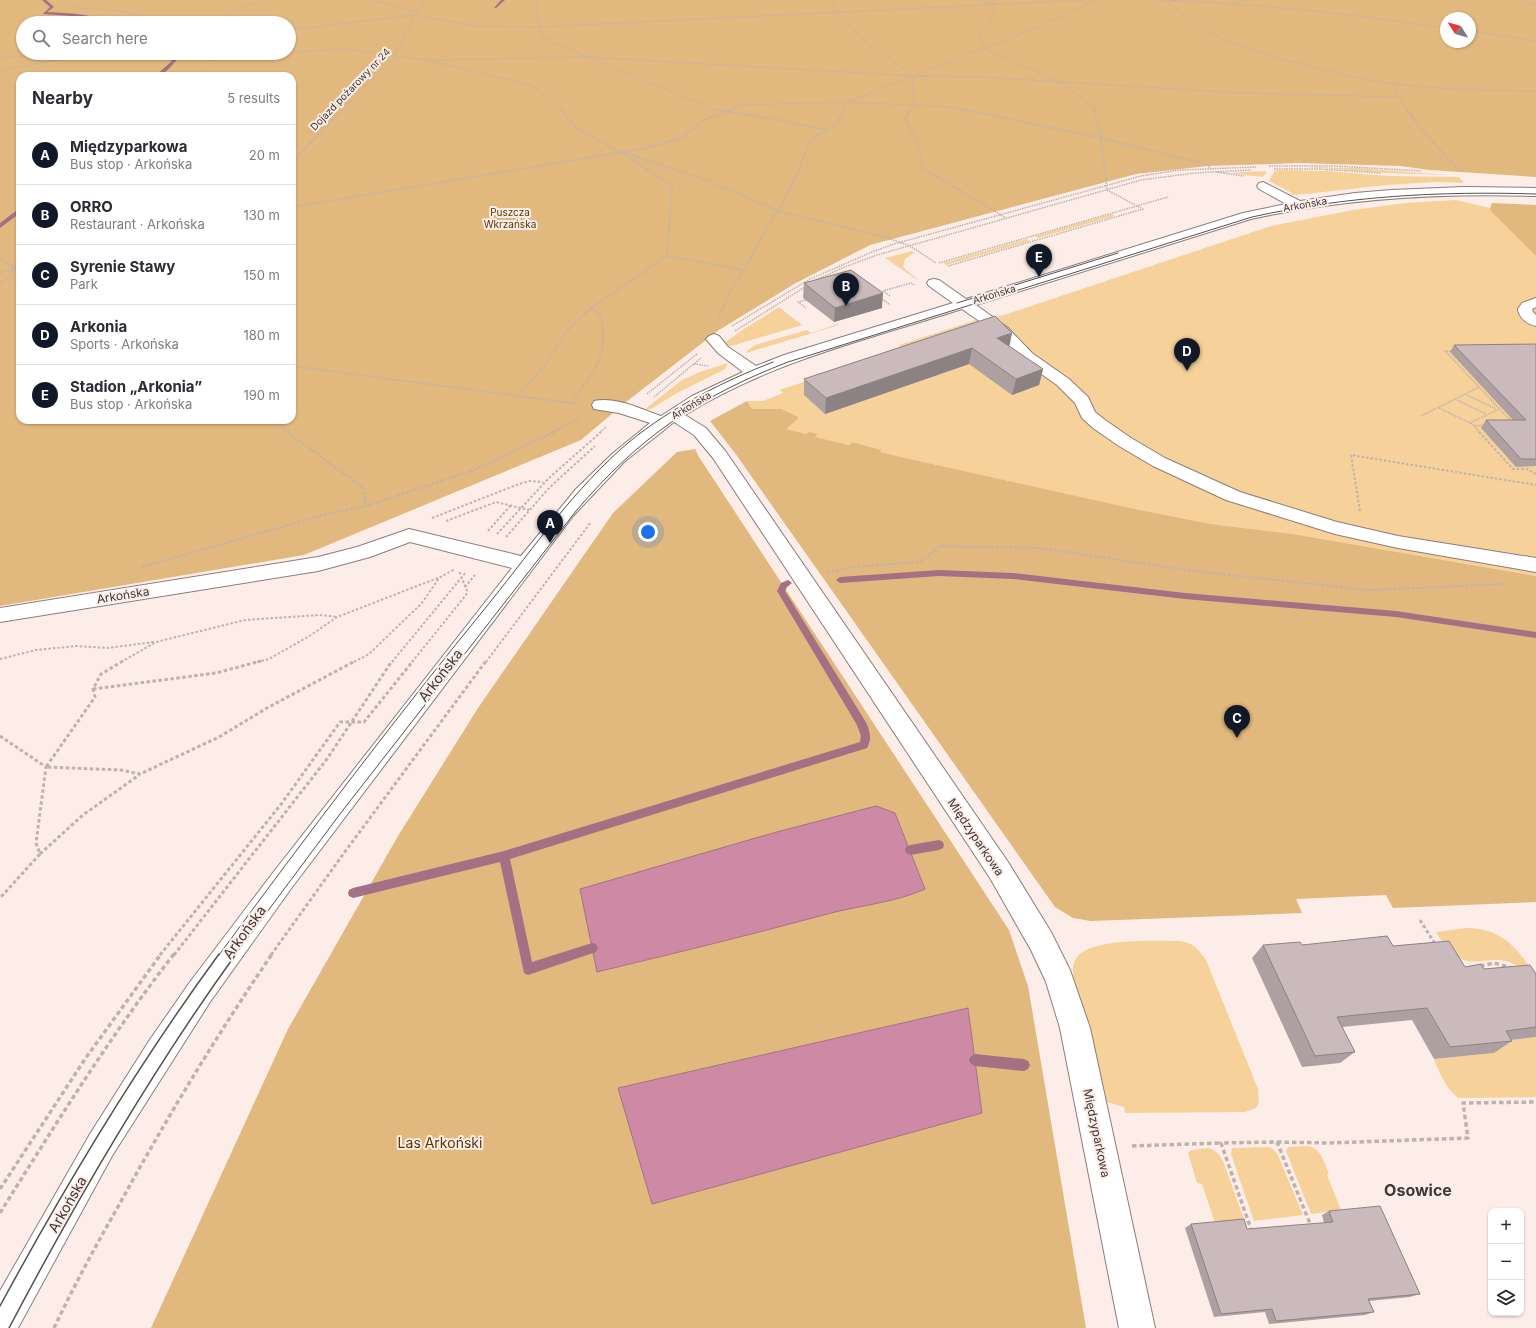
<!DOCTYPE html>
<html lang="en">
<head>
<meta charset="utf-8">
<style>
	body { margin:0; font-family:Inter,sans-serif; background:#f7f7f7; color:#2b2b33 }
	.controls { position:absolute; right:12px; bottom:12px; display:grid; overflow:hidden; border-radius:8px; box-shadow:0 1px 3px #0004 }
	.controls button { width:36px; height:36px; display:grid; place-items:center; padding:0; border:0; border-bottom:1px solid #e1e1e2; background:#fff; color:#2b2b33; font:20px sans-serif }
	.compass { position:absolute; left:1440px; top:12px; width:36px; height:36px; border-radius:50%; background:#fff; box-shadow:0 1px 3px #0004; rotate:307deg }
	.you { position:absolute; left:648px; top:532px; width:14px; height:14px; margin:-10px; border:3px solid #fff; border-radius:50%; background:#1a73e8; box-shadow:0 0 0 6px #1a73e833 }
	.badge { display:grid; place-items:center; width:26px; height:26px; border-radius:50%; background:#111827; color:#fff; font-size:13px; font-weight:700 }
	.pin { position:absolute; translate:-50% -33px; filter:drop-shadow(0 1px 2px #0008) }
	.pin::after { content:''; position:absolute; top:21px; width:14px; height:12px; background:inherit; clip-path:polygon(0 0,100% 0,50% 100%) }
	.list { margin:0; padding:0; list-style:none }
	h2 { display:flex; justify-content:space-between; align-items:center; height:52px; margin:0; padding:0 16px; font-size:17px }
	h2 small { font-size:13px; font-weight:400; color:#7c7c81 }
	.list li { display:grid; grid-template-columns:26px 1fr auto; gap:12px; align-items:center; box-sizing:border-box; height:60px; padding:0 16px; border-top:1px solid #e1e1e2 }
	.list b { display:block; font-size:15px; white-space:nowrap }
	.list p { margin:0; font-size:13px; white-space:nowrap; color:#7c7c81 }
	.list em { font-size:13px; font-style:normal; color:#7c7c81 }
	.icon { flex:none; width:22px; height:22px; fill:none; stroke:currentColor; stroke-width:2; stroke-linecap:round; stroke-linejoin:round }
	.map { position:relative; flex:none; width:1536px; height:1328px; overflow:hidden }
	.search { position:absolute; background:#fff; box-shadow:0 1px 3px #0004; left:16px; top:16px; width:280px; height:44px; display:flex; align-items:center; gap:10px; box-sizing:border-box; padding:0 14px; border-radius:22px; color:#7c7c81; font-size:15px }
	.panel { position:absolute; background:#fff; box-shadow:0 1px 3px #0004; left:16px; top:72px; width:280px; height:352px; border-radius:12px }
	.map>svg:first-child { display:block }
	.green { fill:#f6d19a }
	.forest { fill:#e1b87d; fill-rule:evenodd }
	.water { fill:#ce8aa4; stroke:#a37183 }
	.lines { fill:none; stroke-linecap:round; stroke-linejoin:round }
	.stream { fill:#a37183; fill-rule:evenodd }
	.minor-casing { stroke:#8b7d79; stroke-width:2 }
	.path-far4 { stroke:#bfb2ae; stroke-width:1; stroke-dasharray:1.5 1; stroke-linecap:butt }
	.path-far3 { stroke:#bfb2ae; stroke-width:1.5; stroke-dasharray:1.5 1; stroke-linecap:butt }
	.path-far2 { stroke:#bfb2ae; stroke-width:2; stroke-dasharray:2.5 2; stroke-linecap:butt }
	.path-far1 { stroke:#bfb2ae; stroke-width:3; stroke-dasharray:3.5 2.5; stroke-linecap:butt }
	.path { stroke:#bfb2ae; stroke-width:3.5; stroke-dasharray:4.5 3; stroke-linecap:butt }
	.minor { fill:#fff; fill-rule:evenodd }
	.tram-far1 { stroke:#574f4d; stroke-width:1 }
	.tram { stroke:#574f4d; stroke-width:1.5 }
	.wall { fill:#aea0a1 }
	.shaded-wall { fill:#8d8283 }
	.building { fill:#cababb; stroke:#8d8283 }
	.labels { text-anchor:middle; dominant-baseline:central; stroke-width:4; stroke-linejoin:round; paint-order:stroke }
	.far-street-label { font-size:10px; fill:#3e3836; stroke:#fdede8 }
	.far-park-label { font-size:10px; fill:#543807; stroke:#fdede8 }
	.street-label { font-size:12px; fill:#3e3836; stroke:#fdede8 }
	.near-street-label { font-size:14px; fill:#3e3836; stroke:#fdede8 }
	.near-park-label { font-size:14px; fill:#543807; stroke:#fdede8 }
	.near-neighbourhood-label { font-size:16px; font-weight:bold; fill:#3e3836; stroke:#fdede8 }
</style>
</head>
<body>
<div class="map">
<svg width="1536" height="1328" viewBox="0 0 1536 1328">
	<rect width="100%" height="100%" fill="#fdede8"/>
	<path class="green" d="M 1307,167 L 1357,168 L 1447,175 L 1385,173 Z
		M 1277,170 L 1326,171 L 1388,176 L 1459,177 L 1464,183 L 1436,182 L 1387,185 L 1296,195 L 1290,194 L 1292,193 L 1269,181 L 1274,172 Z
		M 1264,171 L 1267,172 L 1263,177 L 1229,173 Z
		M 1456,200 L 1490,208 L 1536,256 L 1536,576 L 1293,534 L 1211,524 L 1135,509 L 910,459 L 880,452 L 880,450 L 852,442 L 849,445 L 814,437 L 816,434 L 806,434 L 785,429 L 797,420 L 781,409 L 752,409 L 747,401 L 763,401 L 783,393 L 779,390 L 896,352 L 901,349 L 899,345 L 976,320 L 979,322 L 1010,313 L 1271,226 L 1353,210 L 1405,203 Z
		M 1112,214 L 1115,216 L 1038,238 L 1035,236 Z
		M 1027,239 L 1030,241 L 946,265 L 943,263 Z
		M 912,251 L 914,253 L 905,259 L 903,267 L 917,279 L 916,279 L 885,258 Z
		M 779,307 L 802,325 L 735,345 L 725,347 L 723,344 L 741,331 Z
		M 838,324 L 839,325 L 746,353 L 748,350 L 755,345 L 807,330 L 811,333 Z
		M 728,363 L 725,369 L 677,393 L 651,409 L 644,410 L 682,380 L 700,372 Z
		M 1467,928 C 1500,929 1514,944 1531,969 L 1524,971 C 1497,948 1479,971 1455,956 C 1447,951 1441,940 1436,932 Z
		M 1180,941 C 1194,943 1198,949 1206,960 L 1258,1089 L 1259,1103 L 1256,1108 L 1245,1112 L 1125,1113 L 1124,1107 L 1107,1102 L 1074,982 C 1073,973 1071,963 1078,956 C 1094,938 1156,941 1180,941 Z
		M 1536,1037 L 1536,1097 L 1458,1098 C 1445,1087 1440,1074 1434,1059 L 1494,1053 L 1488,1043 Z
		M 1308,1146 C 1321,1148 1325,1164 1329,1174 L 1327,1175 L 1341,1210 L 1311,1214 L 1286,1151 L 1288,1147 Z
		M 1270,1147 L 1277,1153 L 1303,1215 L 1254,1221 L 1231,1154 L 1232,1148 Z
		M 1208,1148 C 1216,1150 1219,1154 1223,1161 L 1245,1222 L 1215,1223 L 1202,1184 L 1197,1183 L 1188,1153 L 1191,1150 Z"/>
	<path class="forest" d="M 0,0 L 1536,0 L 1536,177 L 1429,170 L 1401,166 L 1299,163 L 1207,166 L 1136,174 L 870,245 L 794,284 L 719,330 L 626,402 L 581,440 L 304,555 L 0,606 ZM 1446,18 L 1470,18 L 1470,42 L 1446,42 ZM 23,23 L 289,23 L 289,53 L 23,53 ZM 20,76 L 292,76 L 292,420 L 20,420 Z
		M 1492,203 L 1536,205 L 1536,256 L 1492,212 L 1490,208 Z
		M 747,401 L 752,409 L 781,409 L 798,417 L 797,420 L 786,429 L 806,434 L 809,432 L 817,434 L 815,437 L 849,445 L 852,442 L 881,450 L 880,452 L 910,459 L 1135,509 L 1211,524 L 1293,534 L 1536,576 L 1536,902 L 1393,908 L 1386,895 L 1296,899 L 1302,913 L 1091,921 L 1073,918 L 1055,907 L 735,453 L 710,421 Z
		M 695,449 L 699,457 L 1009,930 L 1028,986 L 1086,1328 L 151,1328 L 288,1029 L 398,836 L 478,708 L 613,513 L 677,452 ZM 895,813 L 925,889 C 895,902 863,905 831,913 C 753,934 676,953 598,972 ZM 968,1008 L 982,1113 L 652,1204 L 619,1088 Z"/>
	<path class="water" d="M 876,806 L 895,813 L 925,889 C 896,902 863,905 831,913 C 754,934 676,953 597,972 L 580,889 L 773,833 Z
		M 968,1008 L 982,1113 L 652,1204 L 618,1088 Z"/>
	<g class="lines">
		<path class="stream" d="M 42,0 L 46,0 L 54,7 L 47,12 C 61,13 97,13 106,23 L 72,16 L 43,14 L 50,7 Z
			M 501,0 L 505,0 L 496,8 L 494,8 Z
			M 163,53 L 174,55 L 176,61 C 170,67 164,76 155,76 L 172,61 L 171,57 Z
			M 20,208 L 20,213 L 0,228 L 0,223 Z
			M 939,570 L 1013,573 L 1185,593 L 1396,611 L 1536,632 L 1536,638 L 1396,617 L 1185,599 L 1013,579 L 939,576 L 840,583 L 836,580 L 840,577 Z
			M 788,580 L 792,583 L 787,587 L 785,591 L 867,724 C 870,733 872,739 867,748 L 864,749 L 510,859 L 532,962 L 592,943 L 596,944 L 598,948 L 596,952 L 528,975 L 524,973 L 500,862 L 353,898 L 349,896 L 348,893 L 349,890 L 353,888 L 504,851 L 860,742 L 861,736 L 857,725 L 777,591 L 781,583 Z
			M 939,840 L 943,842 L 944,845 L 943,848 L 939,850 L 910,855 L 906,853 L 905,850 L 906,847 L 910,845 Z
			M 975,1054 L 1024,1059 L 1028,1061 L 1030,1065 L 1028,1069 L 1024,1071 L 975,1066 L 971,1064 L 969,1060 L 971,1056 Z"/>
		<defs>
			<path id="minor" d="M 1263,182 L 1300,201 L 1355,193 L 1391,190 L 1463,187 L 1536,188 L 1536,196 C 1440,193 1346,198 1251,219 L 976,305 L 1008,328 L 1032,353 L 1069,379 L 1088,397 L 1095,412 L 1105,420 L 1131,438 L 1165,458 L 1240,492 L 1337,522 L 1398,536 L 1536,558 L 1536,572 L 1398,548 L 1335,534 L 1226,500 L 1153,466 L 1119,446 L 1093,428 L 1082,418 L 1075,403 L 1057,385 L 1020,359 L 998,334 L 962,309 C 868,339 770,362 685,415 L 706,428 L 726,452 L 1008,862 L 1051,932 L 1070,970 L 1090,1028 L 1155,1328 L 1119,1328 L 1060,1028 L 1046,982 L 1031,950 L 990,878 L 713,458 L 694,435 L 674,422 L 624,462 L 573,516 L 290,890 L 210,1002 L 112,1156 L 18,1328 L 0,1328 L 0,1291 L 90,1134 L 149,1041 L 190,982 L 272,874 L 512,568 L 410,542 L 370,557 L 318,571 L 0,622 L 0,608 L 318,557 L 357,547 L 409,529 L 521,556 L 576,489 L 612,454 L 650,423 L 619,413 L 594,409 L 592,405 L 594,401 C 615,396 641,409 661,416 L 692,396 L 743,372 L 718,353 L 706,339 L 709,336 L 714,334 L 719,336 L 728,347 L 756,366 L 784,355 L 953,303 L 929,286 L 927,283 L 929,280 L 934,279 L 939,280 L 966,299 L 1243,213 L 1286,204 L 1259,189 L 1257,186 L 1259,183 Z
				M 1536,298 L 1536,307 L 1532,309 L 1533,312 L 1536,315 L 1536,326 C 1527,324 1519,318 1518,309 L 1522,303 Z"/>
		</defs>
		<use href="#minor" class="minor-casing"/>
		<path class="path-far4" d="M 62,0 L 68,6 L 74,8 C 104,9 133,10 160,23
			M 371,0 L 417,12
			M 538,0 L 536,1 L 538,20 L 544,38 L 585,56
			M 831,0 L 838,12 L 861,38 L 913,76 L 914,104 L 910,111
			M 981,0 L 995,4 L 988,24 L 978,35 L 985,49 L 1062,83 L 1093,106 L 1094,111
			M 1157,0 C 1254,3 1350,14 1446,28
			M 1165,0 C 1174,7 1182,15 1191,21 C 1224,43 1263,55 1301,64 C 1330,72 1360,79 1390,83 C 1438,90 1487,90 1536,91
			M 1523,0 L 1536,5
			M 1237,3 L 1244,0
			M 208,23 L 261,0
			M 289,30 L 415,15 L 474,26 L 539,27 L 1084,0
			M 1470,31 L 1536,41
			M 289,52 L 346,49 L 426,60 L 587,57 L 913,76 L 981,77 L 1242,93 L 1397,97
			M 212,53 L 217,58
			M 0,58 L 71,53
			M 590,58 L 719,111
			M 430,61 L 531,85 L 554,101 L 562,111
			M 0,71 L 91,53
			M 916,75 L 1037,27 L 1096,0
			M 197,76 L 217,58 L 265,53
			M 1391,83 L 1407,111
			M 341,111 L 395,56 L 415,15 L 425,0
			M 727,111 L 743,105 L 848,102 L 949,107 L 970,111
			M 843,111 L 848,102 L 911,77"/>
		<path class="path-far3" d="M 562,110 L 577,129 L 621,152 L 672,186 L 667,256 L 744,270
			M 717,110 L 775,119 L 826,130
			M 910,110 L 905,119 L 921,152 L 922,168 L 1006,218
			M 965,110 L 1101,138 L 1205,164 L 1212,169
			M 1407,110 L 1421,129 L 1460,171
			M 625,153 L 709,181 L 778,211 L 885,237 L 910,246 L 936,263
			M 292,162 L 342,110
			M 1269,166 L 1335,166 L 1422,171
			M 1274,169 L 1317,169 L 1381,173
			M 1216,172 L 1244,176
			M 292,207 L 647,148 L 681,138 L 704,120 L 729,110
			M 0,258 L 20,272
			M 939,263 L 1168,197
			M 948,266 L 1143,209 L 1107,190 L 1101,138 L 1094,110
			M 0,272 L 20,268
			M 816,280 L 842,268 L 877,255 L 1141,180 L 1195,173 L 1251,170
			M 0,284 L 15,270 L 20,247
			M 890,296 L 883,291 L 911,283 L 914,285
			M 880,297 L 890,305
			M 806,300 L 798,302 L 806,308
			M 718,319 L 732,288 L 744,270 L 770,222 L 780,208 L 799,171 L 809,141 L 836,124 L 844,110
			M 732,326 L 810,279 L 872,252 L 894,244 L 1141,176 L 1179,170 L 1256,167
			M 735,331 L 805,287
			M 1453,351 L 1445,351 L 1479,387
			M 694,364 L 709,366
			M 292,366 L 579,404
			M 647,394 L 698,353
			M 1467,395 L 1496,409
			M 518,396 L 545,365 L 567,331 L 591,308 L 667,256
			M 654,397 L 701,358
			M 1457,400 L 1486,414
			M 571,403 C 593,370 609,360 601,316 L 591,308
			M 1439,408 L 1474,425
			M 1421,416 L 1479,387 L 1512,422
			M 276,420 L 288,433
			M 1470,423 L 1499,409
			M 552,433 L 580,417
			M 599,433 L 606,427
			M 1480,433 L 1474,426 L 1486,425"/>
		<path class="path-far2" d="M 287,432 L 364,488 L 366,506
			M 1479,432 L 1513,469 L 1527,469 L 1536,474
			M 1360,511 L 1351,455 L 1536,485
			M 432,518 L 519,484 L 530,481 L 543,482
			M 446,521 L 496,502 L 529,510
			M 488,531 L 511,505
			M 497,534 L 549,478 L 601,432
			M 506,537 L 550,487 L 595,446
			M 142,567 L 327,514 L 366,506 L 474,470 L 554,432
			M 827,573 L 852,567 L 920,562 L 940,546 L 1039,548 L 1201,572 L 1370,590 L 1505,584
			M 465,587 L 475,575
			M 0,659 L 36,650 L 76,646 L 107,648 L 154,642
			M 121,662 L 156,642 L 245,620 L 319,615 L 337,617
			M 257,662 L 269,659 L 311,635 L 337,617 L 438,578
			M 354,662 L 369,654 L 422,603 L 439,578 L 455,569
			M 392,662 L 466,572
			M 412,662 L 466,595 L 467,591 L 459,571
			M 486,662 L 591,522"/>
		<path class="path-far1" d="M 123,661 L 101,674 L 93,689 L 95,697 L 46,767 L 121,770 L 140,774 L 219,737 L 267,708 L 355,661
			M 93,689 L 216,673 L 261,661
			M 0,736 L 46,767 L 36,843 L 40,854 L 0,898
			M 40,854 L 83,815 L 139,775
			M 1420,920 L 1435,944
			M 160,955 L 282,803 L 340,722 L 364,722 L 413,661
			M 174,955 L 327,759 L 392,661
			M 271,955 L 344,853 L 486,661"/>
		<path class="path" d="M 1480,966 L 1494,963 L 1512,968
			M 1277,1142 L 1328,1143 L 1468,1138 L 1463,1103 L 1536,1102
			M 1132,1146 L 1221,1143
			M 0,1189 L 85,1059 L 161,954
			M 0,1213 C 55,1125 110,1036 174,954
			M 1252,1232 L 1221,1143 L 1277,1142 L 1311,1226
			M 54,1328 C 74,1286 96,1245 119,1205 C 166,1119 217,1035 272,954"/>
		<use href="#minor" class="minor"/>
		<path class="tram-far1" d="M 957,303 L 1118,253
			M 219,955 C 307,835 397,716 491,601 C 535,546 575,488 629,442 C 672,407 722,382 773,362
			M 235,955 L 340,814 L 576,511 C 639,437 698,397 788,362 L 1252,217 C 1347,196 1439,191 1536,194"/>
		<path class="tram" d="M 0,1306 C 66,1184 137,1066 219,954
			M 9,1328 C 77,1199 150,1073 236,954"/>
	</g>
	<path class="wall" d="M 804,283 L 882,308 L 834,322 L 803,298 Z
		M 995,316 L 1009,346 L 1043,369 L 1039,385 L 1012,395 L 969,364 L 825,414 L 804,395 L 804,379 Z
		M 1536,344 L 1536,466 L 1516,467 L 1481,428 L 1486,420 L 1513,420 L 1450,352 L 1454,345 Z
		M 1263,945 L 1393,946 L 1465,967 L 1484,969 L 1536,974 L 1536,1037 L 1511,1040 L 1512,1041 L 1494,1053 L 1434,1059 L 1412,1020 L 1342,1027 L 1355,1052 L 1340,1063 L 1302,1067 L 1252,958 Z
		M 1329,1211 L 1420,1294 L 1410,1297 L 1369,1301 L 1374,1312 L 1365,1315 L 1269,1324 L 1265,1312 L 1214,1317 L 1185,1228 L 1191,1224 L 1247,1229 L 1324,1223 L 1322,1215 Z"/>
	<path class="shaded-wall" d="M 883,293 L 882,308 L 834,322 L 835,308 Z
		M 1012,333 L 1009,349 L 997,338 Z
		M 972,348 L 969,364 L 825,414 L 826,398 Z
		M 1043,369 L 1039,385 L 1012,395 L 1016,379 Z"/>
	<path class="building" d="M 851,270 L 883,293 L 835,308 L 804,283 Z
		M 995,316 L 1012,333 L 997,338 L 1043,369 L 1016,379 L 972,348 L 826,398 L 804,379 Z
		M 1536,344 L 1536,459 L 1521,459 L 1486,420 L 1526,420 L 1454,345 Z
		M 1387,936 L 1393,946 L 1449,941 L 1465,967 L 1481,964 L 1484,969 L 1530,965 L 1536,974 L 1536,1027 L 1506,1031 L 1512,1041 L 1450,1047 L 1427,1008 L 1337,1017 L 1355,1052 L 1315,1056 L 1263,945 L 1300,942 L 1302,945 Z
		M 1380,1206 L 1420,1294 L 1368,1299 L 1374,1312 L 1276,1321 L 1272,1309 L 1221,1314 L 1191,1224 L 1244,1219 L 1247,1229 L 1333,1222 L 1329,1211 Z"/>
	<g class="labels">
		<g class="far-street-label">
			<text transform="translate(350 89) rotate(-46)">Dojazd pożarowy nr 24</text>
			<text transform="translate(1305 204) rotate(-10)">Arkońska</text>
			<text transform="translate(994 294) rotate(-17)">Arkońska</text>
			<text transform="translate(691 405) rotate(-31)">Arkońska</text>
		</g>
		<g class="far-park-label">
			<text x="510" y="212">Puszcza<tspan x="510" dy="12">Wkrzańska</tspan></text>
		</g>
		<g class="street-label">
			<text transform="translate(123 595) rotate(-9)">Arkońska</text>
			<text transform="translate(976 837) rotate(56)">Międzyparkowa</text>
			<text transform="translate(1097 1133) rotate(78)">Międzyparkowa</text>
		</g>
		<g class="near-street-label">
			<text transform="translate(440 675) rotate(-52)">Arkońska</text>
			<text transform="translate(244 932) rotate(-54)">Arkońska</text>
			<text transform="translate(67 1204) rotate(-60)">Arkońska</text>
		</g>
		<g class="near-park-label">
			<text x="440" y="1142">Las Arkoński</text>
		</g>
		<g class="near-neighbourhood-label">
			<text x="1418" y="1190">Osowice</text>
		</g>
	</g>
</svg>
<div class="controls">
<button>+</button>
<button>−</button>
<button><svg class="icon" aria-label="layers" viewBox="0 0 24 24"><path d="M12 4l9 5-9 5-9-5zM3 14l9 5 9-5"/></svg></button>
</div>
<svg class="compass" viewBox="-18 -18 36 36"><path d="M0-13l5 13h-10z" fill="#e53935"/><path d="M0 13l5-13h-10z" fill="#7c7c81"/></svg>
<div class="you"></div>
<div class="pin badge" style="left:550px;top:543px">A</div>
<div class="pin badge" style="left:846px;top:306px">B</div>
<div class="pin badge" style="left:1237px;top:738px">C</div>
<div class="pin badge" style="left:1187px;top:371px">D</div>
<div class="pin badge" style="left:1039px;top:277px">E</div>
<div class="search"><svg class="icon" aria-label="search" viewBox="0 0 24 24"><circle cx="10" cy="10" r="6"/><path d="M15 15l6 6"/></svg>Search here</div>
<section class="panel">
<h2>Nearby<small>5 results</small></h2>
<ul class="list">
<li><span class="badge">A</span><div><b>Międzyparkowa</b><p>Bus stop · Arkońska</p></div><em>20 m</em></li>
<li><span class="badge">B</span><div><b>ORRO</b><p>Restaurant · Arkońska</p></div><em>130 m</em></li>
<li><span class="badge">C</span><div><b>Syrenie Stawy</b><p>Park</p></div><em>150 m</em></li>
<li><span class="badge">D</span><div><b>Arkonia</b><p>Sports · Arkońska</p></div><em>180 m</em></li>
<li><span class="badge">E</span><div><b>Stadion „Arkonia”</b><p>Bus stop · Arkońska</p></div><em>190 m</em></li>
</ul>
</section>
</div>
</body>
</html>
